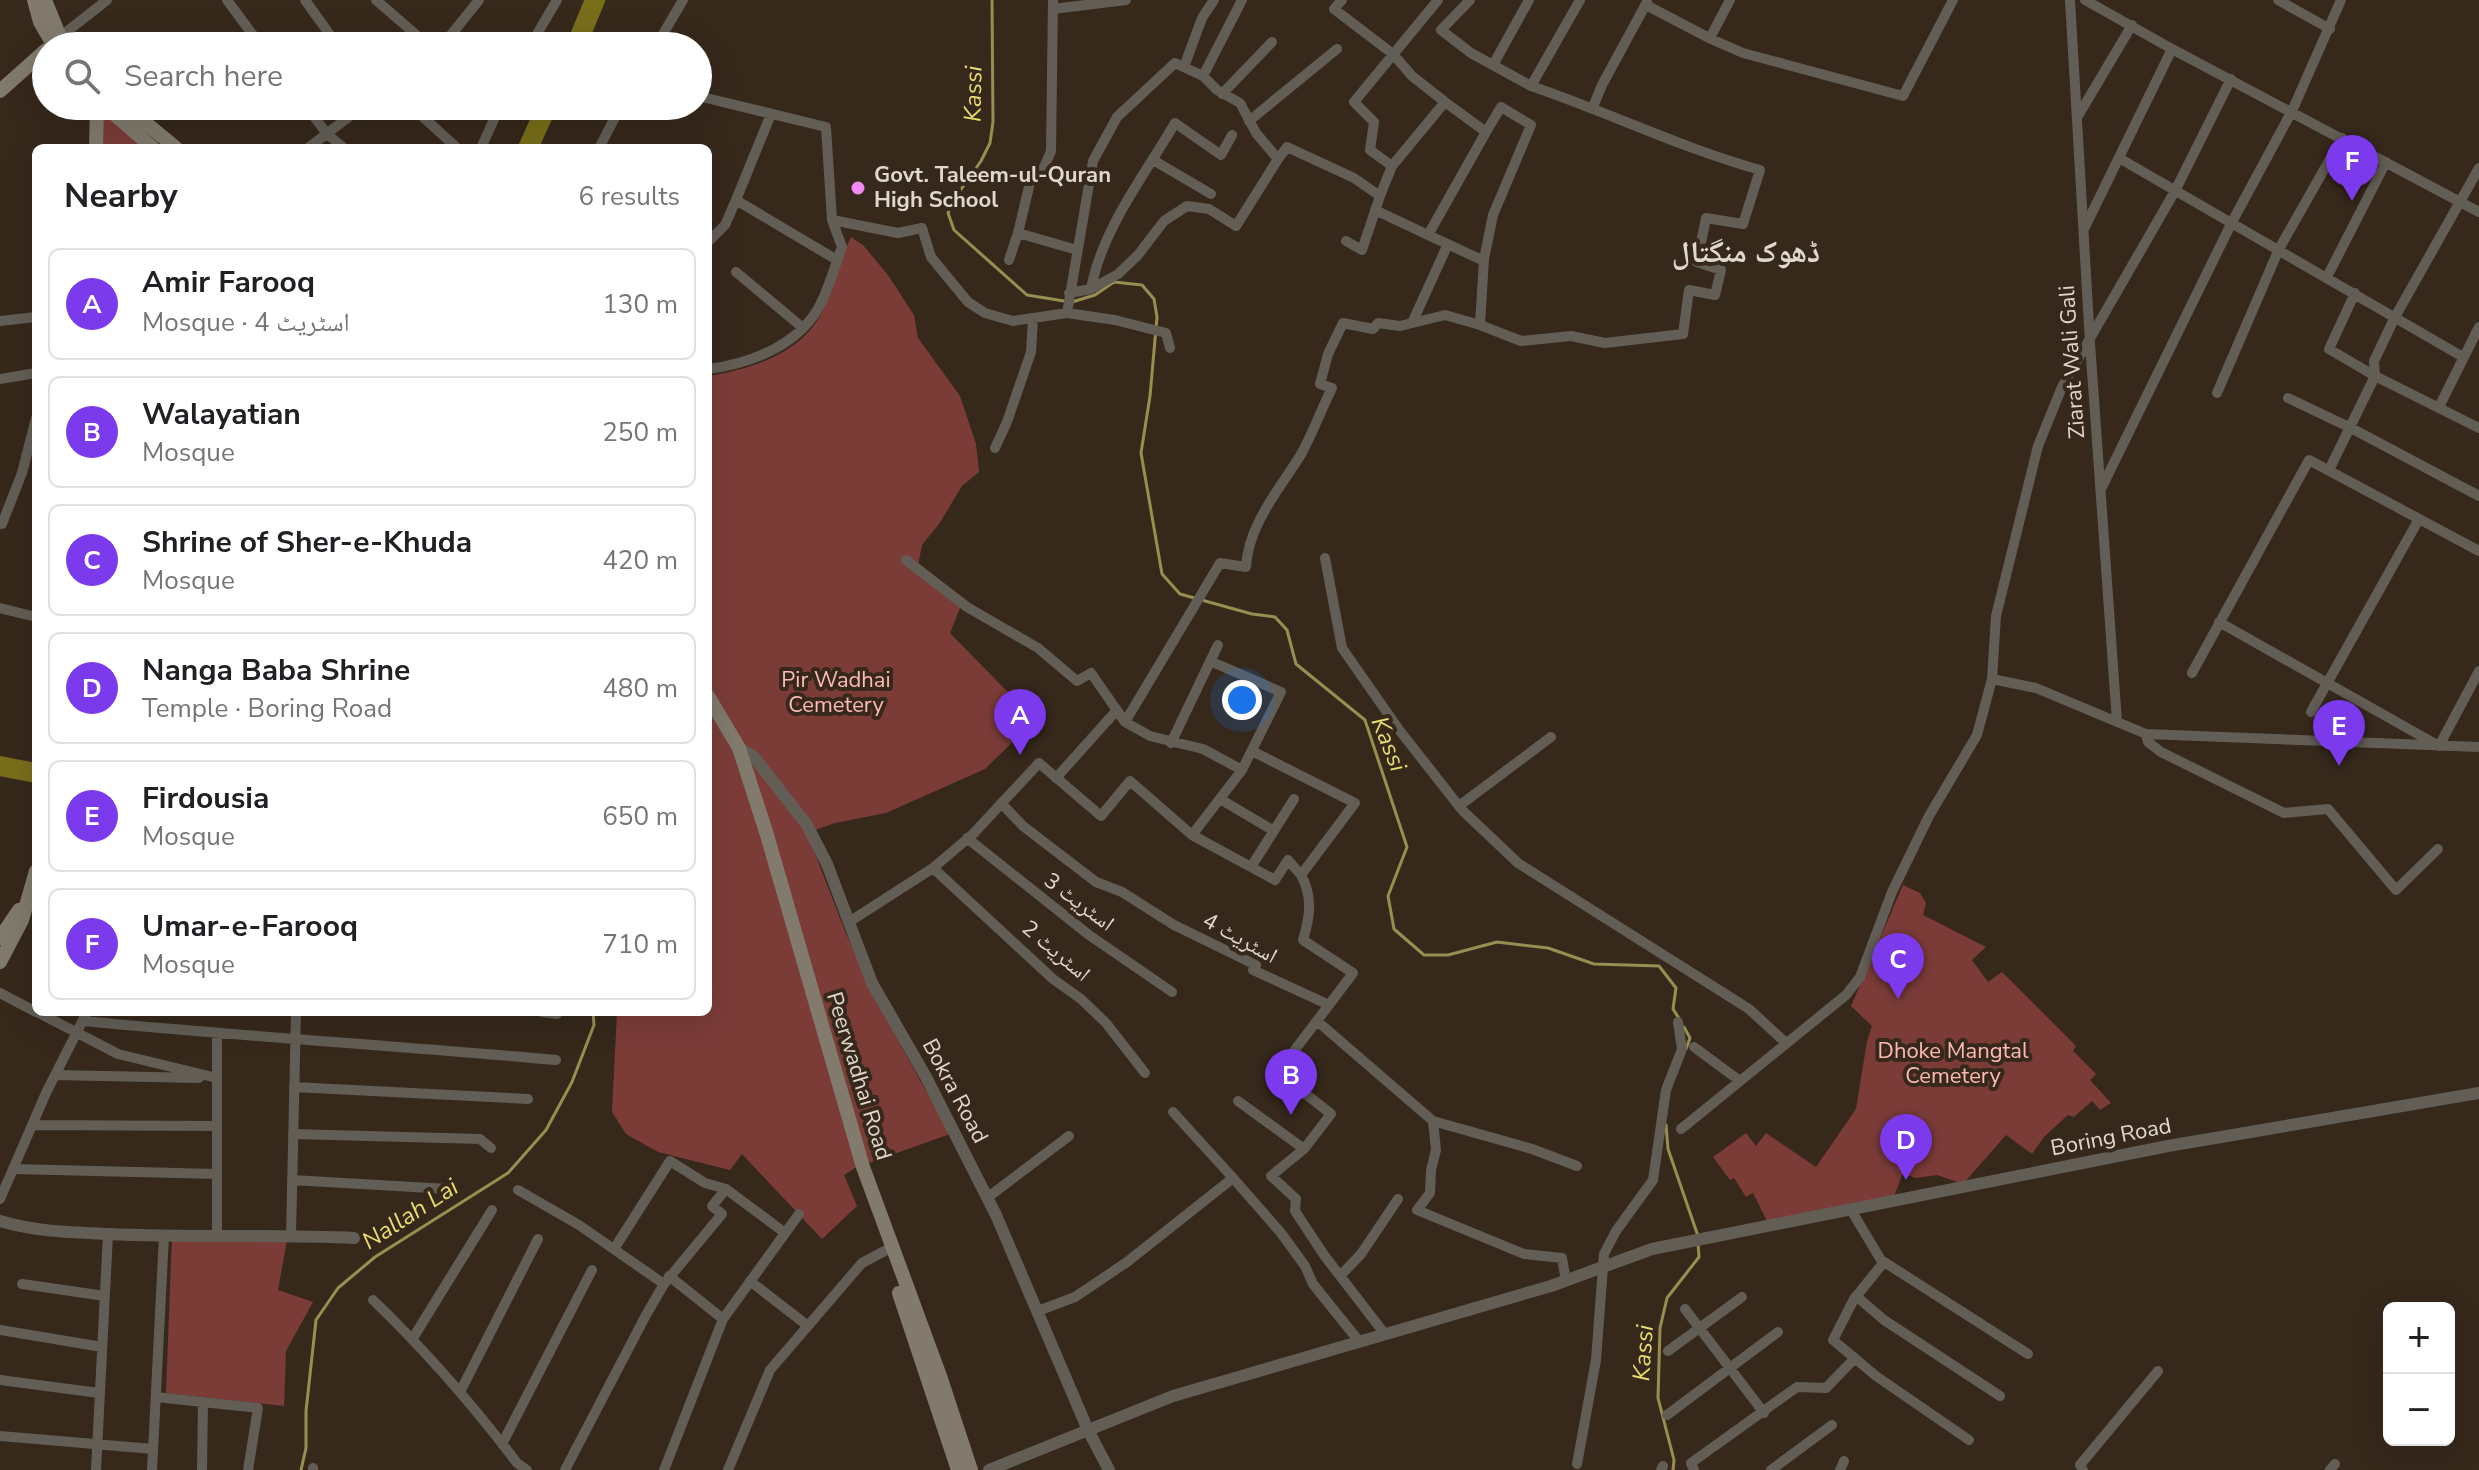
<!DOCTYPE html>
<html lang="en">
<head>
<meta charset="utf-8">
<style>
	body { margin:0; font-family:"Nunito Sans","Noto Naskh Arabic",sans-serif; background:#f6f6f6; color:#202124 }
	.controls { position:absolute; right:24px; bottom:24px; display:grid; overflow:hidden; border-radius:12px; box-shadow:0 8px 32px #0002 }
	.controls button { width:72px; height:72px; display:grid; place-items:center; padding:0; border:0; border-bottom:2px solid #e0e0e0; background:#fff; color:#202124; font:40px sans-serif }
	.you { position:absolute; left:1242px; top:700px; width:28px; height:28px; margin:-20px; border:6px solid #fff; border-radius:50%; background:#1a73e8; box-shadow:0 0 0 12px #1a73e833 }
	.badge { display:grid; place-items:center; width:52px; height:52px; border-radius:50%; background:#7c3aed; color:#fff; font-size:26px; font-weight:700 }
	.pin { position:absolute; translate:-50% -66px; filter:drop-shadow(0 2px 4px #0008) }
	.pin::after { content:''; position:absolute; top:42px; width:28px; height:24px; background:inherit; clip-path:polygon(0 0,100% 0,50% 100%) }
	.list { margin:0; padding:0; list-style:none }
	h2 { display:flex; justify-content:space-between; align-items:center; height:104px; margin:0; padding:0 32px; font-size:34px }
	h2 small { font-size:26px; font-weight:400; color:#757577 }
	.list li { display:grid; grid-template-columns:52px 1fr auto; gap:24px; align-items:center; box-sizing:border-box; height:112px; margin:0 16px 16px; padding:0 16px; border:2px solid #e0e0e0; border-radius:12px }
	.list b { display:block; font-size:30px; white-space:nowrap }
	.list p { margin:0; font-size:26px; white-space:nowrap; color:#757577 }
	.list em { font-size:26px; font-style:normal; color:#757577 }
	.icon { flex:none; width:44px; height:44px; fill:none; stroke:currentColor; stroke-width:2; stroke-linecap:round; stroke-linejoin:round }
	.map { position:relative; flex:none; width:2479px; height:1470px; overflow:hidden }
	.search { position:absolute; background:#fff; box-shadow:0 8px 32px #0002; left:32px; top:32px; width:680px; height:88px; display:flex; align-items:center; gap:20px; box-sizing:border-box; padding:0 28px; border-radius:44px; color:#757577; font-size:30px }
	.panel { position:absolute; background:#fff; box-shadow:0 8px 32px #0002; left:32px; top:144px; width:680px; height:872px; border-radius:12px }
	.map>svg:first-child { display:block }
	.green { fill:#7b3c38 }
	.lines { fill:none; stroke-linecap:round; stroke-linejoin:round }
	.stream { stroke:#978e50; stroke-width:3 }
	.river { stroke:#786e1a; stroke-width:20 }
	.minor { stroke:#625e56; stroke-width:10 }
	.tertiary { stroke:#625e56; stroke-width:12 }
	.secondary { stroke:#817a6d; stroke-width:14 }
	.poi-dot { fill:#f28af3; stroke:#36281b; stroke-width:3 }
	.labels { text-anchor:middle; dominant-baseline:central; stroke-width:8; stroke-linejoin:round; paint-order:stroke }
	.poi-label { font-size:22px; font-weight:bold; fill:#e0d7ce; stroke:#36281b; text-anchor:start }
	.street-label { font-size:22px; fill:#e0d7ce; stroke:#36281b }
	.park-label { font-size:22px; fill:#fdb9b3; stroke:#36281b }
	.water-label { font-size:24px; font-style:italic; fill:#e9dd6f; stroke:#36281b }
	.district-label { font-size:30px; font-weight:bold; fill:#e0d7ce; stroke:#36281b }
</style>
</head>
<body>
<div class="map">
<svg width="2479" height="1470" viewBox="0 0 2479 1470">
	<rect width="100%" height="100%" fill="#36281b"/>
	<path class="green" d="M 97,106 L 152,148 L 96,148 Z
		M 851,237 L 863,245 L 888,275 L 914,315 L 918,338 L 960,396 L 976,444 L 979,472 L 962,486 L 939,524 L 922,545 L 918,565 L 962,603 L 950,633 L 1035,720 L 985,769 L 886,813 L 835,823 L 807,833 L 845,931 L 876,1001 L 950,1134 L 855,1168 L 844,1175 L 857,1206 L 822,1239 L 742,1154 L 730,1170 L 658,1152 L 626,1134 L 612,1112 L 617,1012 L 708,1012 L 708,376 C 750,369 802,354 822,312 C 828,301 830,289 833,277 C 838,263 845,250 851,237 Z
		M 1903,885 L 1920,893 L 1926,903 L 1923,915 L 1986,947 L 1972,960 L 1988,982 L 2002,972 L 2076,1046 L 2073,1051 L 2096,1074 L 2090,1080 L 2111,1103 L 2100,1110 L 2092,1101 L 2074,1117 L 2068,1115 L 2044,1137 L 2032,1154 L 2006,1135 L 1963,1184 L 1937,1175 L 1915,1178 L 1903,1173 L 1893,1199 L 1768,1223 L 1753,1193 L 1746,1197 L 1734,1178 L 1730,1180 L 1713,1157 L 1746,1133 L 1756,1146 L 1766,1133 L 1816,1167 L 1856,1109 L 1867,1041 L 1872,1026 L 1851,1006 Z
		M 288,1235 L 278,1290 L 313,1302 L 286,1351 L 284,1406 L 166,1393 L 172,1236 Z"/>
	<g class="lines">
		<path class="stream" d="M 992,0 L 993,122 L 990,143 L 981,161 L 955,198 L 948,213 L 954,230 L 1027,295 L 1064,301
			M 1072,302 L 1095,295 L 1114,282 L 1142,285 L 1154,299 L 1157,317 L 1150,396 L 1141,453 L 1162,574 L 1180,594 L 1252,614 L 1275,617 L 1287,630 L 1296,664 L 1365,720 L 1407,847 L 1388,896 L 1394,929 L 1424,955 L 1448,955 L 1497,942 L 1548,948 L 1594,964 L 1659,966 L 1676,988 L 1673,1009 L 1680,1020
			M 1684,1027 L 1690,1038 L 1686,1049
			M 1666,1125 L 1668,1149 L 1698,1236
			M 301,1470 L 306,1448 L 306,1411 L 316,1320 L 338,1288 L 375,1257 L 508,1173 L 546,1130 L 572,1082 L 594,1025 L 593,1012
			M 1673,1470 L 1674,1460 L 1658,1398 L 1660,1328 L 1667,1298 L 1699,1257 L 1698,1244"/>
		<path class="river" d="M 576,46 L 595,0
			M 528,148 L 547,106
			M 0,766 L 36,773"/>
		<path class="minor" d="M 227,0 L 261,46
			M 305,0 L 338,46
			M 376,0 L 429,46
			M 1342,0 L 1334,9 L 1393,54 L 1412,76 L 1445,102
			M 1470,0 L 1441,30 L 1471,53 L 1531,86 L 1580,0
			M 2070,0 L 2090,343 L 2117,722
			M 2085,0 L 2172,49 L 2479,212
			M 2278,0 L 2330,29
			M 1646,5 L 1711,39 L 1743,53 L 1903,96 L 1953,0
			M 1053,9 L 1126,0
			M 60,37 L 107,0
			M 1710,38 L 1730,0
			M 442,46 L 479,0
			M 530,46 L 557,0
			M 656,46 L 683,0
			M 1493,65 L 1529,0
			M 1184,67 L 1202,18 L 1214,0
			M 1222,94 L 1272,42
			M 698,96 L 826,127 L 832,220 L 842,247 C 835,265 830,284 822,301 C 802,344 753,363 708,369
			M 306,106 L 327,134 L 344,148
			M 411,106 L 457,148
			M 1593,107 L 1602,85 L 1647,2
			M 771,114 L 736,200 L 837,260
			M 2078,116 L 2132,25
			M 1249,121 L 1337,49
			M 1486,132 L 1501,107 L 1531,125 L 1493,215 L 1484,259 L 1480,325 L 1521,341 L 1571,336 L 1605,343 L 1683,334 L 1689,290 L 1715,295 L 1721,270 L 1697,262 L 1706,218 L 1743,224 L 1760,170 C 1681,148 1608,112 1531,86
			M 308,148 L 363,106
			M 481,148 L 500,106
			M 599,148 L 621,106
			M 2119,158 L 2463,357
			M 1278,159 L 1287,147 L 1354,178 L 1380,196 L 1362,250 L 1346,241
			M 1153,160 L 1211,194
			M 1380,196 L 1392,166 L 1370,150 L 1374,122 L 1354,102 L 1438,0
			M 1375,210 L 1428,235 L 1486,132 L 1445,102 L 1392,166
			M 832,220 L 898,233 L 922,228 L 931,257 L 968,302 L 985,313 L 1013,321 L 1067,313 L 1093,161 L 1117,117 L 1175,63 L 1203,76 L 1242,0
			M 2085,227 L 2172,49
			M 1018,233 L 1033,170 L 1043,170 L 1051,151 L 1053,0
			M 1428,235 L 1484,261
			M 708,242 L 725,225 L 736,200
			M 1009,260 L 1018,233 L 1077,250
			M 736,272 L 803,328
			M 2327,277 L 2386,162
			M 1091,289 L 1118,274 L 1138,255 L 1164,221 L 1187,206 L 1209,209 L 1236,226 L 1278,159 L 1256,133 L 1240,103 L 1217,90 L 1203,76
			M 1069,293 L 1091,289 C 1102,229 1144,176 1175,123 L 1221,155 L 1232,135
			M 2355,293 L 2329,349 L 2375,376 L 2479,428
			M 1067,313 L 1115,320 L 1166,333 L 1170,348
			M 0,321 L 36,317
			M 1412,323 L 1448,244
			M 0,379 L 36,373
			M 2217,393 L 2279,249 L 2342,138
			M 2288,398 L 2351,428 L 2479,496
			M 2439,407 L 2479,327
			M 995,448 L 1007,422 L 1031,352 L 1033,319
			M 2329,470 L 2375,376 L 2374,361 L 2395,317 L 2479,168
			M 2102,487 L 2232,222 L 2292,111 L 2341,0
			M 2,524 L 22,473 L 36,418
			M 1325,558 L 1342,648 L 1400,731 L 1462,810 L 1518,863 L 1749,1009 L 1786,1043
			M 906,560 L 967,607 L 1038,648 L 1077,681 L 1091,673 L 1125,722
			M 0,608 L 36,617
			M 2219,622 L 2439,746 L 2479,671
			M 1210,661 L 1281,692 L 1242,770
			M 2192,673 L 2309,460 L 2479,551
			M 1992,679 L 1996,616 L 2038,446 L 2062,387 L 2175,191 L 2231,79
			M 2311,712 L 2419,519
			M 2146,734 L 2148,742 L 2161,752 L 2284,813 L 2328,809 L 2396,890 L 2438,849
			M 1171,743 L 1218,645
			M 1056,778 L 1117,710
			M 1220,799 L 1274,831
			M 1001,803 L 1023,826 L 1096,882 L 1122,892 L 1174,925 L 1256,965 L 1253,970 L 1329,1005 L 1353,973 L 1303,940 C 1310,917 1313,897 1301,875
			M 1459,806 L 1551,737
			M 1192,835 L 1275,880 L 1288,860 L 1301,875 L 1355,803 L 1252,751
			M 967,838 L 1089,935 L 1172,992
			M 1251,867 L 1294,799
			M 933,868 L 1053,979 L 1081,999 L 1106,1023 L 1145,1073
			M 849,922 L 933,868 L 973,834 L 1039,763 L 1101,816 L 1130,781 L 1192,835 L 1242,770 L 1203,749 L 1150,736 L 1125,722 L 1220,563 L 1246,567 C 1248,526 1278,491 1300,456 C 1312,435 1321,410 1332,388 L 1320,384 L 1328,354 L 1343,323 L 1373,329 L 1378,323 L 1400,326 L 1445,315 L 1480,325
			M 0,993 L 36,1012
			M 37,1012 L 118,1054 L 217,1078
			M 542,1012 L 557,1014
			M 83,1021 C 240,1036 398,1046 556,1060
			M 1317,1021 L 1433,1121 L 1436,1150 L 1431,1170 L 1430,1193 L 1417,1210 L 1524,1254 L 1562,1258 L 1566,1281
			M 217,1034 L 217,1236
			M 1694,1047 L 1740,1081
			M 55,1075 L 199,1078
			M 294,1087 L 528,1099
			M 1238,1101 L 1304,1149 L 1331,1114 L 1278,1072 L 1329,1005
			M 1433,1121 L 1532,1149 L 1577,1166
			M 33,1125 L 217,1126
			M 1681,1129 L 1846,995 L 1860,977 L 1892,892 L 1929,816 L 1977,735 L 1992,679 L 2036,688 L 2146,734 L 2479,747
			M 293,1134 L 480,1139 L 491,1148
			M 1304,1149 L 1271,1176 L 1296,1199 L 1295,1211 L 1324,1255 L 1384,1333
			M 14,1169 L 217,1174
			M 1233,1178 L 1281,1233 L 1305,1266 L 1313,1284 L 1358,1340
			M 292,1180 L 448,1189
			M 518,1190 L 579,1225 L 664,1284
			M 987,1198 L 1069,1136
			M 0,1199 L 46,1093 L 87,1012
			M 1851,1210 L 1881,1260 L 2028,1354
			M 291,1235 L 296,1012
			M 614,1249 L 670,1161 L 705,1183 L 726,1189 L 785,1233
			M 1884,1262 L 1854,1299 L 1833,1340 L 1876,1376 L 1969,1440
			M 669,1276 L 723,1319
			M 1340,1276 L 1361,1254 L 1398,1199
			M 750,1281 L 808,1326
			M 22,1284 L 105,1296
			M 1856,1296 L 1884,1320 L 2000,1396
			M 373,1300 C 426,1351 473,1405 517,1463 L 527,1470
			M 1685,1309 L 1764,1413
			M 1038,1311 L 1075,1297 L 1127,1262 L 1233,1178 L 1173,1112
			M 0,1330 L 102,1347
			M 413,1338 L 492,1210
			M 1668,1351 L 1742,1297
			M 0,1380 L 99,1393
			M 460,1392 L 538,1239
			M 156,1397 L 258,1408 L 248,1470
			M 1667,1415 L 1778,1332
			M 0,1436 L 153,1449
			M 502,1444 L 592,1270
			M 1577,1464 L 1596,1360 L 1604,1254 L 1616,1231 L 1653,1180 L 1666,1090 L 1682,1049 L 1678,1022
			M 313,1468 L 313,1470
			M 96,1470 L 108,1234
			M 152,1470 L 164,1236
			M 202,1470 L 203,1402
			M 565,1470 L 646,1315 L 664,1284 L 722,1214 L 712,1206 L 726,1189
			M 664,1470 L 723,1319 L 799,1214
			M 728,1470 L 770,1370 L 862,1263 L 892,1247
			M 1661,1470 L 1663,1466
			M 1694,1470 L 1691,1463 L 1797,1387 L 1826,1388 L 1855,1358
			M 1771,1470 L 1832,1425
			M 1840,1470 L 1844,1461
			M 2083,1470 L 2080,1465 L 2158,1371
			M 2330,1470 L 2335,1464"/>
		<path class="tertiary" d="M 739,748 L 754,757 L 807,825 L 827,864 L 872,983 L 926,1077 L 996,1215 L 1088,1430 L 1109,1470
			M 0,1221 C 37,1232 71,1232 109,1234 C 191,1238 273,1234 354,1238
			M 989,1470 L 1173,1396 L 1551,1286 L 1652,1249 L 2168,1146 L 2479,1093"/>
		<path class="secondary" d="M 34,0 L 40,22 L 54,46
			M 45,0 L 60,37 L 67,46
			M 0,91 L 46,50
			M 105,106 L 153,148
			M 125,106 L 176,148
			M 96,148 L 97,106
			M 708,696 L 739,748 L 767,835 L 863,1167 L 940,1376 L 971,1470
			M 0,938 L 19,910
			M 0,962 L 22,920 L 36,871
			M 899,1293 L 958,1470"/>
	</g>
	<circle class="poi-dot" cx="858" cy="188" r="8"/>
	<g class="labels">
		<g class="poi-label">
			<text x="874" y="175">Govt. Taleem-ul-Quran<tspan x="874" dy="25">High School</tspan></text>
		</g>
		<g class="street-label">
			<text transform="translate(2072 362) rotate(-94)">Ziarat Wali Gali</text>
			<text transform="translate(1079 902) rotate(37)">اسٹریٹ 3</text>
			<text transform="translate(1240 938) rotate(29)">اسٹریٹ 4</text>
			<text transform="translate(1056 951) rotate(40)">اسٹریٹ 2</text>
			<text transform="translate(859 1076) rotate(73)">Peerwadhai Road</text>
			<text transform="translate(955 1091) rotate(62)">Bokra Road</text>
			<text transform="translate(2111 1137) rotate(-11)">Boring Road</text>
		</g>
		<g class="park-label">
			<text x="836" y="680">Pir Wadhai<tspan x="836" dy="25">Cemetery</tspan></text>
			<text x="1953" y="1051">Dhoke Mangtal<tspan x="1953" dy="25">Cemetery</tspan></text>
		</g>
		<g class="water-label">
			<text transform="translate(973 94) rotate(-89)">Kassi</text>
			<text transform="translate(1389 744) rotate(68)">Kassi</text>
			<text transform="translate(410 1214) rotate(-33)">Nallah Lai</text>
			<text transform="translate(1643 1353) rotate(-86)">Kassi</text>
		</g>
		<g class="district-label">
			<text x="1746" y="252">ڈھوک منگتال</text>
		</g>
	</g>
</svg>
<div class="controls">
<button>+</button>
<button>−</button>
</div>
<div class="you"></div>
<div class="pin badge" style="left:1020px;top:755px">A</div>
<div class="pin badge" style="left:1291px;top:1115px">B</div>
<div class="pin badge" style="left:1898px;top:999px">C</div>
<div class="pin badge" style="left:1906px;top:1180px">D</div>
<div class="pin badge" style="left:2339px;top:766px">E</div>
<div class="pin badge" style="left:2352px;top:201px">F</div>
<div class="search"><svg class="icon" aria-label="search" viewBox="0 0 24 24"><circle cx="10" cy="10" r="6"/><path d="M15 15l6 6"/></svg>Search here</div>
<section class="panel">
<h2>Nearby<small>6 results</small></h2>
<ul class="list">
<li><span class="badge">A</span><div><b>Amir Farooq</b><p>Mosque · اسٹریٹ 4</p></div><em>130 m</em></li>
<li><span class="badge">B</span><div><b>Walayatian</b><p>Mosque</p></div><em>250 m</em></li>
<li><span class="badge">C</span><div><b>Shrine of Sher-e-Khuda</b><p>Mosque</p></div><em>420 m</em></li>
<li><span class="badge">D</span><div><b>Nanga Baba Shrine</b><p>Temple · Boring Road</p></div><em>480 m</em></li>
<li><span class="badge">E</span><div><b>Firdousia</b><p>Mosque</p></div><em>650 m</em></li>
<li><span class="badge">F</span><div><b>Umar-e-Farooq</b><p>Mosque</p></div><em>710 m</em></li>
</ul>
</section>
</div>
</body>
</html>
